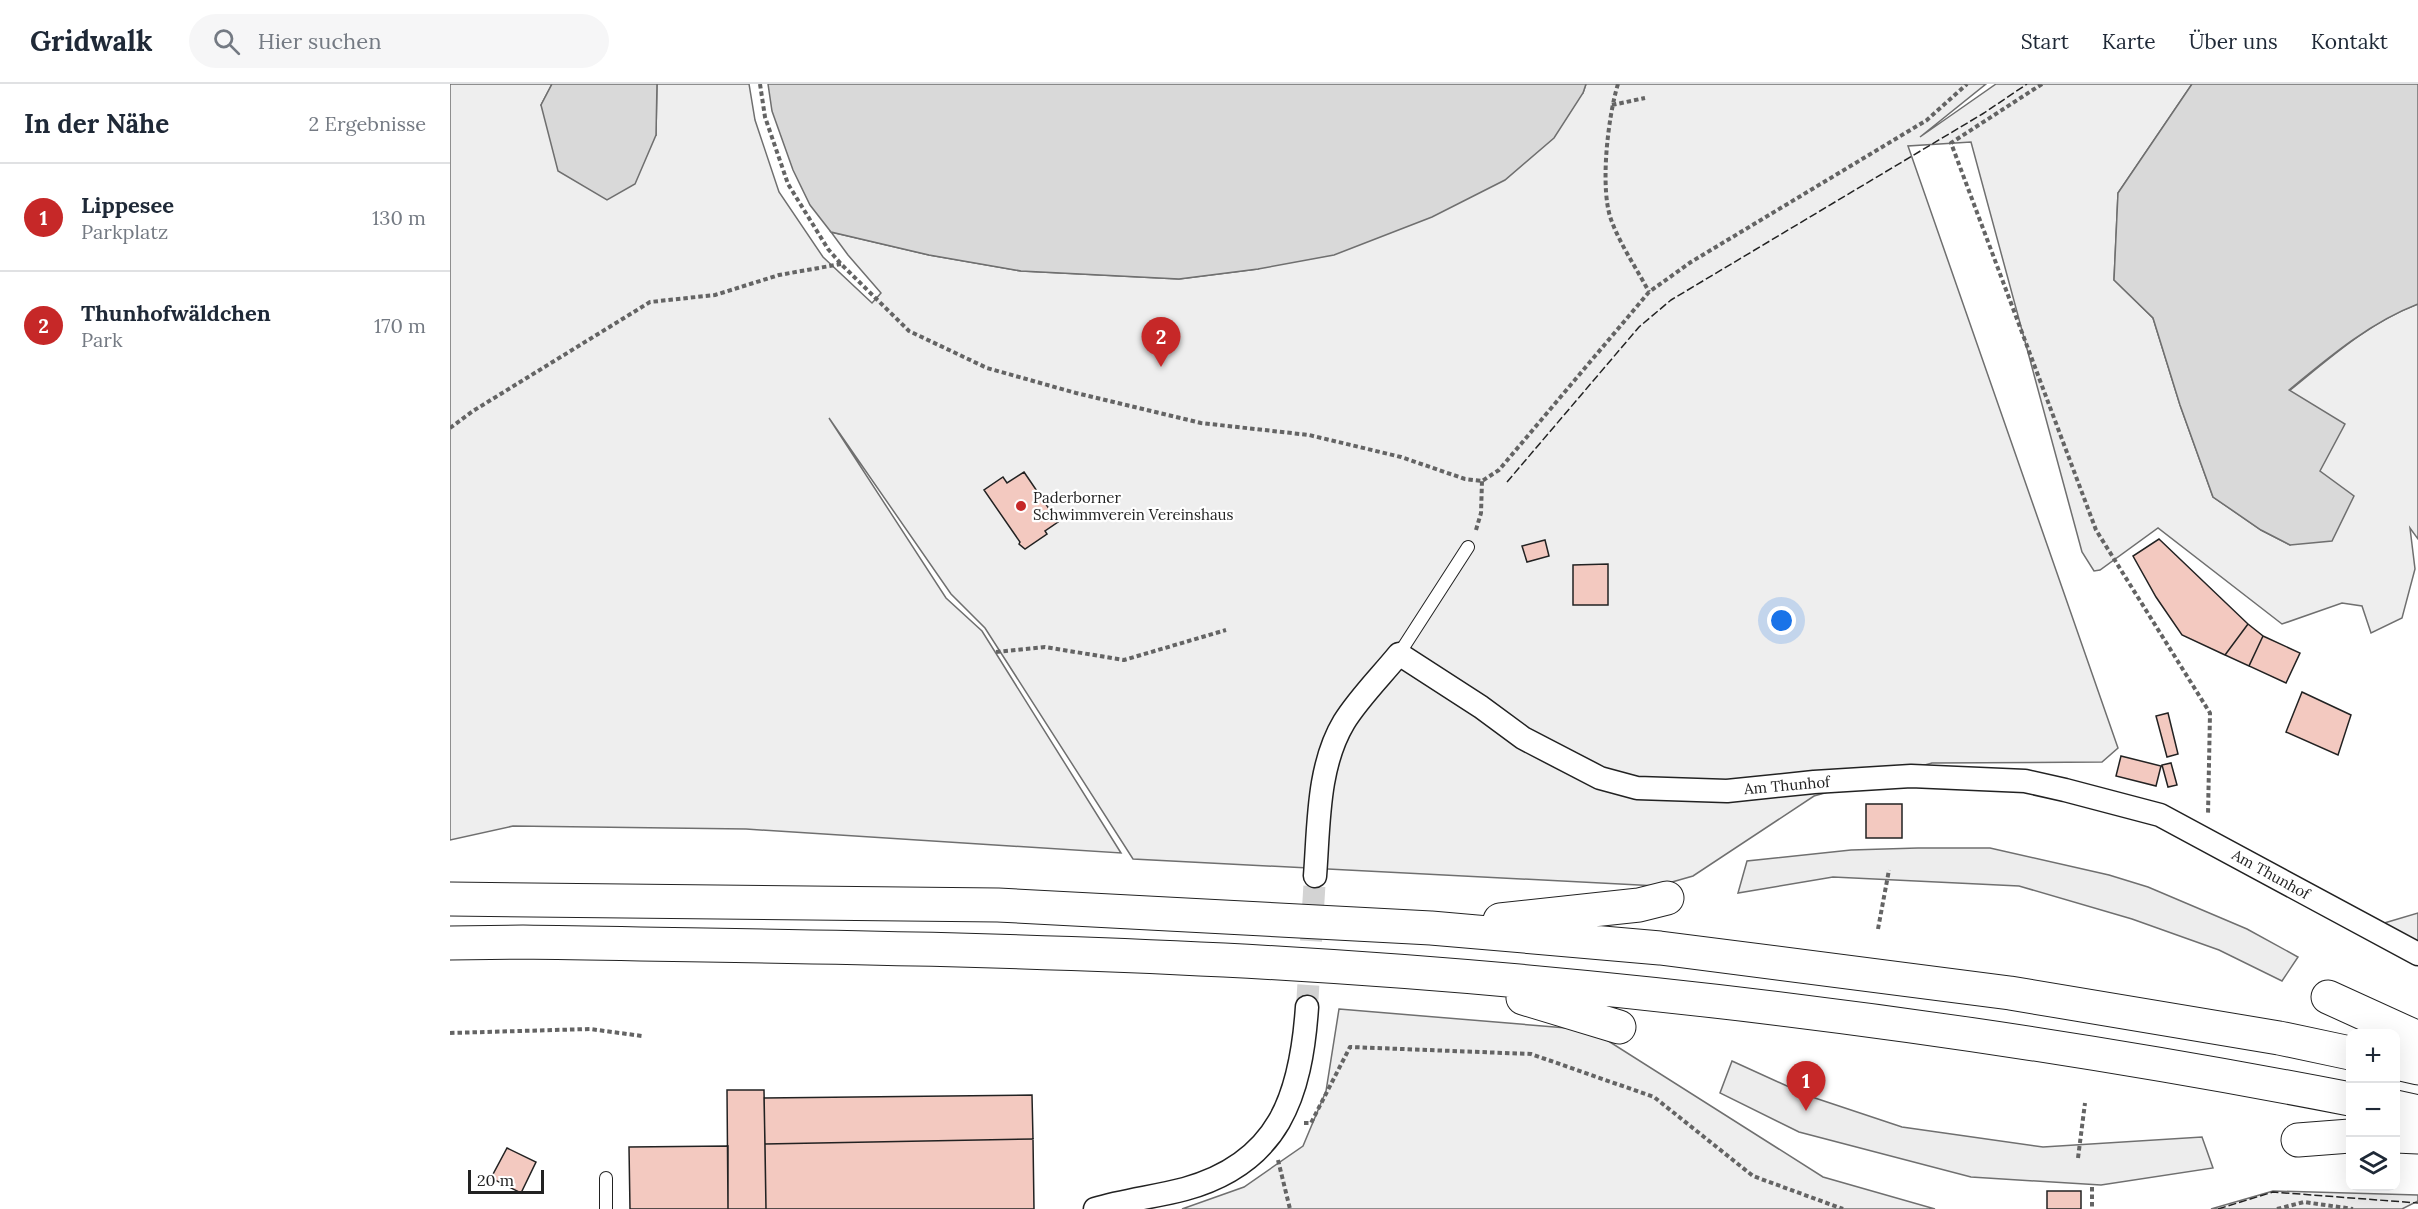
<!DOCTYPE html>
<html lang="de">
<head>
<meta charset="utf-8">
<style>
	body { margin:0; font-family:Lora,serif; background:#f6f6f7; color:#1f2937 }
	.controls { position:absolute; right:18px; bottom:18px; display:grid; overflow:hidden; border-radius:12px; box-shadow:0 6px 24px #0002 }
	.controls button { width:54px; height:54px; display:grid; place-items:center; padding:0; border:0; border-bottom:2px solid #e0e1e3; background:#fff; color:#1f2937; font:30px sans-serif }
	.scale { position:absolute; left:18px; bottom:15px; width:76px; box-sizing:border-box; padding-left:6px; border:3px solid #222; border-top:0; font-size:16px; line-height:21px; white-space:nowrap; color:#222; -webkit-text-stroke:4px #fff; paint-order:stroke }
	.you { position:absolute; left:1332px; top:537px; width:21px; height:21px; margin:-15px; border:4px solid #fff; border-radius:50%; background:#1a73e8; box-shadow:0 0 0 9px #1a73e833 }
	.badge { display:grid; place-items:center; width:39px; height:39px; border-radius:50%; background:#c62828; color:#fff; font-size:20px; font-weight:700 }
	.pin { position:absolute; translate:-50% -50px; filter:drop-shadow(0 2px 3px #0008) }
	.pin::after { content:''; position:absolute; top:32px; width:21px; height:18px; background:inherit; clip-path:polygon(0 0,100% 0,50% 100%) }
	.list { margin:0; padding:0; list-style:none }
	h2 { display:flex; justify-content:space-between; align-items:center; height:78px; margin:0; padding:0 24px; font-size:26px }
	h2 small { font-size:20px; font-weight:400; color:#747a83 }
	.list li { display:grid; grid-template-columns:39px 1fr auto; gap:18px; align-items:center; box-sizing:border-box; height:108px; padding:0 24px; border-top:2px solid #e0e1e3 }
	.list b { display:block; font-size:22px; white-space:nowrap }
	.list p { margin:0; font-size:20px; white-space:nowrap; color:#747a83 }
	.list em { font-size:20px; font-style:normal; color:#747a83 }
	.icon { flex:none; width:33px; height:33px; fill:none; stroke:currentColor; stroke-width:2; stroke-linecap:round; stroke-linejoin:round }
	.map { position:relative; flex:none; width:1968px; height:1125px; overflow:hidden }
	header { display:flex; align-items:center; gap:36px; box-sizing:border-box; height:84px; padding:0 30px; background:#fff; border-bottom:2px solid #e0e1e3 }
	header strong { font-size:28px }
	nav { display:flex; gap:33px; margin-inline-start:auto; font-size:21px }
	.search { width:420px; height:54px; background:#f6f6f7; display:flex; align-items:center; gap:15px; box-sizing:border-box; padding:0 21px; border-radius:33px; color:#747a83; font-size:22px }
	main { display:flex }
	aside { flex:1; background:#fff }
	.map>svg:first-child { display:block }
	.green { fill:#eee; stroke:#6f6f6f; stroke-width:1.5 }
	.parking { fill:#ededed; stroke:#6f6f6f; stroke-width:1.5 }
	.water { fill:#d9d9d9; stroke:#6f6f6f; stroke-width:1.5 }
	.building { fill:#f3c9c0; stroke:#222; stroke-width:1.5 }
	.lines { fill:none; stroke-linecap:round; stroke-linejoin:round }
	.street-tunnel { stroke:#d3d3d3; stroke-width:22; stroke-dasharray:22 11; stroke-linecap:butt }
	.lane-casing { stroke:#222; stroke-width:14 }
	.street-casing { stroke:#222; stroke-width:25 }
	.highway-casing { stroke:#222; stroke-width:35 }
	.path { stroke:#646464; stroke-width:4; stroke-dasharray:4.5 3; stroke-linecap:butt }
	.lane { stroke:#fff; stroke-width:12 }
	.street { stroke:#fff; stroke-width:22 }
	.highway { stroke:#fff; stroke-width:33 }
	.fence { stroke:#222; stroke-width:1.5; stroke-dasharray:8 3; stroke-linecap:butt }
	.poi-dot { fill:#c62828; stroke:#fff; stroke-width:2 }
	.labels { text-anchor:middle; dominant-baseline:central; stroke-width:4.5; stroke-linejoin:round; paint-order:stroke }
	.poi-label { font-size:15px; fill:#222; stroke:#fff; text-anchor:start }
	.street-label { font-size:15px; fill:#222; stroke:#fff }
</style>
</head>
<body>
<header>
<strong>Gridwalk</strong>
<div class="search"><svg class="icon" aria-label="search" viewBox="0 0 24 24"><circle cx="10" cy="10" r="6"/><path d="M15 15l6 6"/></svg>Hier suchen</div>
<nav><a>Start</a><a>Karte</a><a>Über uns</a><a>Kontakt</a></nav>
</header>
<main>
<aside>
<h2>In der Nähe<small>2 Ergebnisse</small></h2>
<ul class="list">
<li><span class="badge">1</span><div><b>Lippesee</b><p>Parkplatz</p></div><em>130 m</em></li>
<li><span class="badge">2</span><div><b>Thunhofwäldchen</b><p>Park</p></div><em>170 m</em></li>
</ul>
</aside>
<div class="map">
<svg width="1968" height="1125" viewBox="0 0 1968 1125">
	<rect width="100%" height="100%" fill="#fff"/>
	<path class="green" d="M 0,0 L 102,0 L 91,21 L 206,51 L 207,0 L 299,0 L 305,36 L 329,108 L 373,173 L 422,219 L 431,209 L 398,171 L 381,148 L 479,171 L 571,187 L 729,195 L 808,185 L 1133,9 L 1136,0 L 1536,0 L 1470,53 L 1546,0 L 1742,0 L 1668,109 L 1664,196 L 1703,234 L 1730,321 L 1763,413 L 1811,446 L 1840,461 L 1869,388 L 1839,307 C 1880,274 1918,239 1968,220 L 1968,455 L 1960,444 L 1965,485 L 1952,534 L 1921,549 L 1912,522 L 1892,519 L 1832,540 L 1708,444 L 1650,486 L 1644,487 L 1632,468 L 1521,58 L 1458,62 L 1668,664 L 1652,678 L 1482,679 L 1364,712 L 1243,792 L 1208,802 L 683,775 L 535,544 L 501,510 L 379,334 L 496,514 L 532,547 L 671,769 L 296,745 L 63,742 L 0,756 Z
		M 1968,829 L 1968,859 L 1931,840 Z
		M 889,925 L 1141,946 L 1373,1093 L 1485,1125 L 732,1125 L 794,1103 L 853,1062 L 876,1007 Z
		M 1823,1107 L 1968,1111 L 1968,1117 L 1952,1125 L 1761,1125 Z"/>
	<path class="parking" d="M 1468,764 L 1540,764 L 1659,791 L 1698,803 L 1797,845 L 1848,873 L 1832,897 L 1769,866 L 1682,835 L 1569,802 L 1383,793 L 1288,809 L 1297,777 L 1401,766 Z
		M 1282,977 L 1359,1012 L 1452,1043 L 1593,1063 L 1752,1053 L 1763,1084 L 1651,1101 L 1521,1093 L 1349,1048 L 1270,1009 Z"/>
	<path class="water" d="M 102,0 L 207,0 L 206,51 L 185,100 L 157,116 L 108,87 L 91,21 Z
		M 318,0 L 1136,0 L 1133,9 L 1104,54 L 1055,96 L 982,133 L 884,171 L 808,185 L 729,195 L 571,187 L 479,171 L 381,148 L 360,121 L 343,86 L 322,27 Z
		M 1742,0 L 1968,0 L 1968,220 C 1919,239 1879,273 1839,306 L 1895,340 L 1870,387 L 1904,412 L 1882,457 L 1840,461 L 1811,446 L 1763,413 L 1730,321 L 1703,234 L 1664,196 L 1668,109 Z"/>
	<path class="building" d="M 574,388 L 608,438 L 595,447 L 597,450 L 575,465 L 569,460 L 570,458 L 534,406 L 553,393 L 557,399 Z
		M 1709,455 L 1798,540 L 1775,571 L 1732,551 L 1706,513 L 1683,472 Z
		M 1095,456 L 1099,472 L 1077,478 L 1072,462 Z
		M 1158,480 L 1158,521 L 1123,521 L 1123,481 Z
		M 1798,540 L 1813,552 L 1799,582 L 1775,571 Z
		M 1813,552 L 1850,569 L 1836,599 L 1799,582 Z
		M 1852,608 L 1901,631 L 1888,671 L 1836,648 Z
		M 1718,629 L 1728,670 L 1717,673 L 1706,632 Z
		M 1671,672 L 1711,682 L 1706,702 L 1666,692 Z
		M 1721,679 L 1727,701 L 1718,703 L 1712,681 Z
		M 1416,720 L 1452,720 L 1452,754 L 1416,754 Z
		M 277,1006 L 314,1006 L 316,1125 L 278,1125 Z
		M 582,1011 L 583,1055 L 315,1060 L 314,1014 Z
		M 583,1055 L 584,1125 L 316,1125 L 315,1060 Z
		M 278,1062 L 278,1125 L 180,1125 L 179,1063 Z
		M 57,1064 L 86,1078 L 71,1109 L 41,1094 Z
		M 1597,1107 L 1631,1107 L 1631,1125 L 1597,1125 Z"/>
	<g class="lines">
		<path class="street-tunnel" d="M 857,923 L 865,792"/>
		<defs>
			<path id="lane" d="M 949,570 L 1018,463
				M 156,1094 L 156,1125"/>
			<path id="street" d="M 865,792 C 869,742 867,683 894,638 C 908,615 932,591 949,570 L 1031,623 L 1073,654 L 1150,694 L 1187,704 L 1277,707 L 1364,698 L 1461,692 L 1575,697 L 1615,706 L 1710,731 L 1968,870
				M 645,1125 C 674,1116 705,1113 735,1105 C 829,1079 851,1012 857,923"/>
			<path id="highway" d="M 0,815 L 548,821 L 981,844 L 1210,864 L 1560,909 L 1829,954 L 1900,969
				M 1050,836 L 1189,821 L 1217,814
				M 0,859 L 73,858 C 307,862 541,864 774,876 C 1152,896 1529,943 1900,1015
				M 1878,913 L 1968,954
				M 1073,914 L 1169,943
				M 1946,979 L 1968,984
				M 1946,1023 L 1968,1028
				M 1946,1052 L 1968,1053
				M 1848,1056 L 1900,1052"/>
		</defs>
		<use href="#lane" class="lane-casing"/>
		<use href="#street" class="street-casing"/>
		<use href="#highway" class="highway-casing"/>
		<path class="path" d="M 310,0 L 315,33 L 338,100 L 378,165 L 391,180 L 459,247 L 537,284 L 626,309 L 751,339 L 859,351 L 951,373 L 1015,395 L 1032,397 L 1049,386 L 1199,208 L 1241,178 L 1477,36 L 1517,0
			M 1168,0 C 1158,32 1149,107 1162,138 C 1171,162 1187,185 1199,208
			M 1592,0 L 1501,59 L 1646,446 L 1760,629 L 1758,731
			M 1162,21 L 1195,14
			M 0,344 L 23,327 L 200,218 L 265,211 L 329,191 L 391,180
			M 1026,446 L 1031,429 L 1032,397
			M 546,568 L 595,563 L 674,576 L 776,546
			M 1428,845 L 1439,786
			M 0,949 L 140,945 L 192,952
			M 854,1039 L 861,1039 L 900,963 L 1081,970 L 1204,1013 L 1303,1092 L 1393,1125
			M 1628,1074 L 1635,1019
			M 828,1076 L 840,1125
			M 1642,1103 L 1642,1125
			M 1827,1125 L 1854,1118 L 1903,1125"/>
		<use href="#lane" class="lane"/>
		<use href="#street" class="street"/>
		<use href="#highway" class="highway"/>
		<path class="fence" d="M 1057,398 L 1189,243 L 1221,216 L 1534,29 L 1577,0
			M 1768,1125 L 1823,1108 L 1968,1119"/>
	</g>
	<circle class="poi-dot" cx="571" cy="422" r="6"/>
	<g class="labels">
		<g class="poi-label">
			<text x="583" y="413">Paderborner<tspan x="583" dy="17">Schwimmverein Vereinshaus</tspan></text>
		</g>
		<g class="street-label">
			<text transform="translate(1337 701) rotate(-5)">Am Thunhof</text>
			<text transform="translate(1821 790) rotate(29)">Am Thunhof</text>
		</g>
	</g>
</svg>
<div class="controls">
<button>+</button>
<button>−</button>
<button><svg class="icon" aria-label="layers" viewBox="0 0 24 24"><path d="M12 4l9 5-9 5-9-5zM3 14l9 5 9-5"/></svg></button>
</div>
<div class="scale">20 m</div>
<div class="you"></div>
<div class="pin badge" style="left:1356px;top:1027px">1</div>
<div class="pin badge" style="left:711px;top:283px">2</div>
</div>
</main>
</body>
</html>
